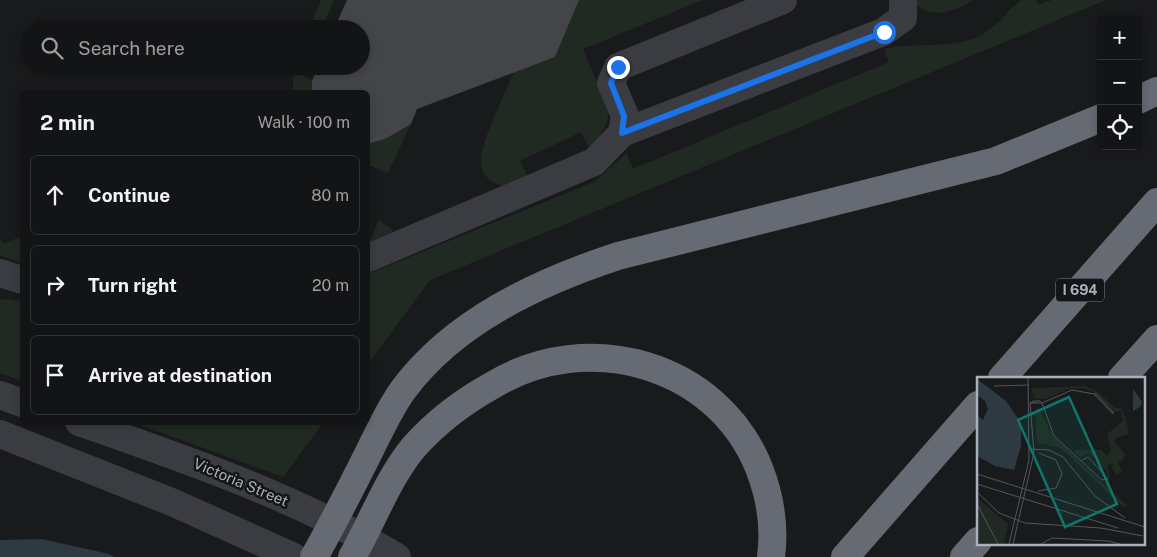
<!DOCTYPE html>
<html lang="en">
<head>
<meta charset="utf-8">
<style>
	body { margin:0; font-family:"Public Sans",sans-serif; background:#202122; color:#f1f3f6 }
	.controls { position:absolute; right:15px; top:15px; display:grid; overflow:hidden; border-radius:8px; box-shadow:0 2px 8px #0003 }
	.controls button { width:45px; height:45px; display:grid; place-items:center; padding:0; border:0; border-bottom:1px solid #323334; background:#131415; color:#f1f3f6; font:25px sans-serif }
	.stop { position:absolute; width:15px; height:15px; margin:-11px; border:4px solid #1a73e8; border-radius:50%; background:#fff }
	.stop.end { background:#1a73e8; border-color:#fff; box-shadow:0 1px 5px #0008 }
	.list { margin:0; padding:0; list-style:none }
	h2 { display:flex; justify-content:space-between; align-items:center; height:65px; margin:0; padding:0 20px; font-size:21px }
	h2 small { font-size:16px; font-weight:400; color:#9d9ea0 }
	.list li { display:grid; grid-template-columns:32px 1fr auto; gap:15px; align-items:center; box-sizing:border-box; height:80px; margin:0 10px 10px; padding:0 10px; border:1px solid #323334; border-radius:8px }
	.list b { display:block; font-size:19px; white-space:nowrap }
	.list em { font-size:16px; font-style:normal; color:#9d9ea0 }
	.icon { flex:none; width:28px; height:28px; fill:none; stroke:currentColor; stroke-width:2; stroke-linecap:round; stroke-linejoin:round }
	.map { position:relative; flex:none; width:1157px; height:557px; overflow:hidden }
	.search { position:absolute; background:#131415; box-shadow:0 2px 8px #0003; left:20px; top:20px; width:350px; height:55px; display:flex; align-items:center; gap:12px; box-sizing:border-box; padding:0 18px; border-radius:28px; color:#9d9ea0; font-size:19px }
	.panel { position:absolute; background:#131415; box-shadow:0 2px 8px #0003; left:20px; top:90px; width:350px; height:335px; border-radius:8px }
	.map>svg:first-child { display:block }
	.green { fill:#212a22 }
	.water { fill:#2e3a41 }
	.building { fill:#434549 }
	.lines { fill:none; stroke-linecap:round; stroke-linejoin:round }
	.minor { stroke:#3a3c41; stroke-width:28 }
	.highway { stroke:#666a72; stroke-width:28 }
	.route { stroke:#1a73e8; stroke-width:6 }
	.labels { text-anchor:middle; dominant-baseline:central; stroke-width:5; stroke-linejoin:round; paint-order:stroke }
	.shield { fill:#141517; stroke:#7e828a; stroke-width:1 }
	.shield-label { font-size:14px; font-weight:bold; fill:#abb1bc }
	.street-label { font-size:15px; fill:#abb1bc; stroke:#141517 }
	.inset-road { fill:none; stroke:#53565c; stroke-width:1 }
	.view { fill:#0f766e; fill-opacity:0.15; stroke:#0f766e; stroke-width:2.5 }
	.inset-edge { fill:none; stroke:#abb1bc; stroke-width:2.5 }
</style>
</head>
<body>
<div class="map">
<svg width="1157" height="557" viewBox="0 0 1157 557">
	<rect width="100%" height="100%" fill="#191a1c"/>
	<path class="green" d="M 321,0 L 334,0 L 322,29 L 309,29 Z
		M 579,0 L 703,0 L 583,49 L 609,111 L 606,125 L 594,145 L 588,146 L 581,132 L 520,161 L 527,175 L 502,186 C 493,182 482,177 481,165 C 479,143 505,94 514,72 L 555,57 Z
		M 913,0 L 973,0 C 956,11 927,22 913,0 Z
		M 1021,0 L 1036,0 L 1038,5 L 1052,0 L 1106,0 L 430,280 L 368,364 L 368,274 L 596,181 L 626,153 L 633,169 L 889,62 L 884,49 C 917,41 953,51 983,34 C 999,25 1007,10 1021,0 Z
		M 293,69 L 312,81 L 312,92 L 293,92 Z
		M 411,124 L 388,173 L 368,165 L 368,142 L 387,138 Z
		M 379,220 L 393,230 L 391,233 L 368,243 L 368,237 L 371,238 Z
		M 22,236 L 22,263 L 0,255 L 0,238 L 3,244 Z
		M 8,299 L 22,301 L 22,381 L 0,373 L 0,300 Z
		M 135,423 L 323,423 L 283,477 Z"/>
	<path class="water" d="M 42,539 L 109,554 L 114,557 L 0,557 L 0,540 Z"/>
	<path class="building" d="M 347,0 L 579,0 L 555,57 L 417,109 L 411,124 L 387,138 L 368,144 L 368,92 L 312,92 L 312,81 L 318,66 L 361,66 L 361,29 L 334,29 Z"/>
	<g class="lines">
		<path class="minor" d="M 622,133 L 625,116 L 611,83 L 618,67 L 783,0
			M 368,258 L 594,162 L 622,133 L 883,32 L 903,18 L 903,0
			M 0,273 L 22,280
			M 0,395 L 22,403
			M 79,422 C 188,460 298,498 397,557
			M 0,434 L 174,503 L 294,557"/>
		<path class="highway" d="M 1138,100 L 1157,91
			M 1002,378 L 1157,202
			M 1122,378 L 1157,339
			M 314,557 C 334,522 352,486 370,450 C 380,430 390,408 403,390 C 454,321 539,282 618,256 L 996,161 L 1101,118
			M 352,557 C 372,522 387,480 413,448 C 435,423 464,401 493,385 C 587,328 717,363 759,468 C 770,496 775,527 771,557
			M 845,557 L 978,405
			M 964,557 L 978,541"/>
	</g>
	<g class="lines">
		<path class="route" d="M 618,67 L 611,83 L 624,116 L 622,133 L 884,32"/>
	</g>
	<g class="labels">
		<rect class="shield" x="1056" y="278.5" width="48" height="23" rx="4"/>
		<g class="shield-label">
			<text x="1080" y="290">I 694</text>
		</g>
		<g class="street-label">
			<text transform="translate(241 482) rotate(23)">Victoria Street</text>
		</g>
	</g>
	<g transform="translate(977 377)">
		<rect width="168" height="168" fill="#191a1c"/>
		<path d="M 107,9 L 120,14 L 138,31 L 144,31 L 148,39 L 152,57 L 139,61 L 138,65 L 148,77 L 145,84 L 141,85 L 145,94 L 140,98 L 135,92 L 136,86 L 133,87 L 130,90 L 133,98 L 132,103 L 129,93 L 112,76 L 103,81 L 96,73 L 124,73 L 131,79 L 134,73 L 130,57 L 146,44 L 144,34 L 138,35 L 117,15 L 105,11 L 91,12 L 69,22 L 59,22 L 56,18 L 55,11 ZM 61,30 L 76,59 L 150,129 L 145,129 L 84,71 L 60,66 L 58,34 ZM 0,121 L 31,147 L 27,167 L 0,167 Z" fill="#212a22"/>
		<path d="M 0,2 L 29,24 L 44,46 L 44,69 L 37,93 L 18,89 L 0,79 L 0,38 L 6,43 L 11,32 L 8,24 L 0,18 ZM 156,12 L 165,25 L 163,30 L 156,34 Z" fill="#2e3a41"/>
		<path class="inset-road" d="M 17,9 L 52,8M 117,17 L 119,17 L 137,36 L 135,36 ZM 57,24 L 63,24 L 65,26 L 53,26 ZM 53,72 L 72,73 L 86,80 L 118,119 L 148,141M 105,83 L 111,80 L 131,102 L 125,103 L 77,59 L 65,26 L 95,13 L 117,17M 0,97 L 168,150M 0,107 L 141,151M 61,114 L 79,111 L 85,97 L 79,83 L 62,76M 0,115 L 22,136 L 48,146 L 124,151 L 166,159M 0,127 L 21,167M 32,167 L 52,83 L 51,0M 36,167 L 57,76 L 53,26M 64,167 L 75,161 L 131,164 L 143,167"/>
		<path class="view" d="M 92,20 L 140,127 L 88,150 L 41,43 Z"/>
		<rect width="168" height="168" class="inset-edge"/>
	</g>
</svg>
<div class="controls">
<button>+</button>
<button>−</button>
<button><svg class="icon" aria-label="locate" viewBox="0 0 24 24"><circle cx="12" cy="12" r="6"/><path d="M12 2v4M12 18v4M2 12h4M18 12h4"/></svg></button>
</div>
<div class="stop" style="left:884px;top:32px"></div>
<div class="stop end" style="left:618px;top:67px"></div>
<div class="search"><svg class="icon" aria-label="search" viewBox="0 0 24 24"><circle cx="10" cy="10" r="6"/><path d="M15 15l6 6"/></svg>Search here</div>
<section class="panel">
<h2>2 min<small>Walk · 100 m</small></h2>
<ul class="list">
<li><svg class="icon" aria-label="ahead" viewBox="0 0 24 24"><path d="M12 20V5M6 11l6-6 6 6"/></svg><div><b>Continue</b></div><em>80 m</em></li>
<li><svg class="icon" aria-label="right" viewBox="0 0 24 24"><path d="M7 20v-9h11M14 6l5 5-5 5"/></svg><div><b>Turn right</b></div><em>20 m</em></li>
<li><svg class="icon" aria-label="arrive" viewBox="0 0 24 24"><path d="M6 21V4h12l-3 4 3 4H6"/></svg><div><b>Arrive at destination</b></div></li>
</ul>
</section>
</div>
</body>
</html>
